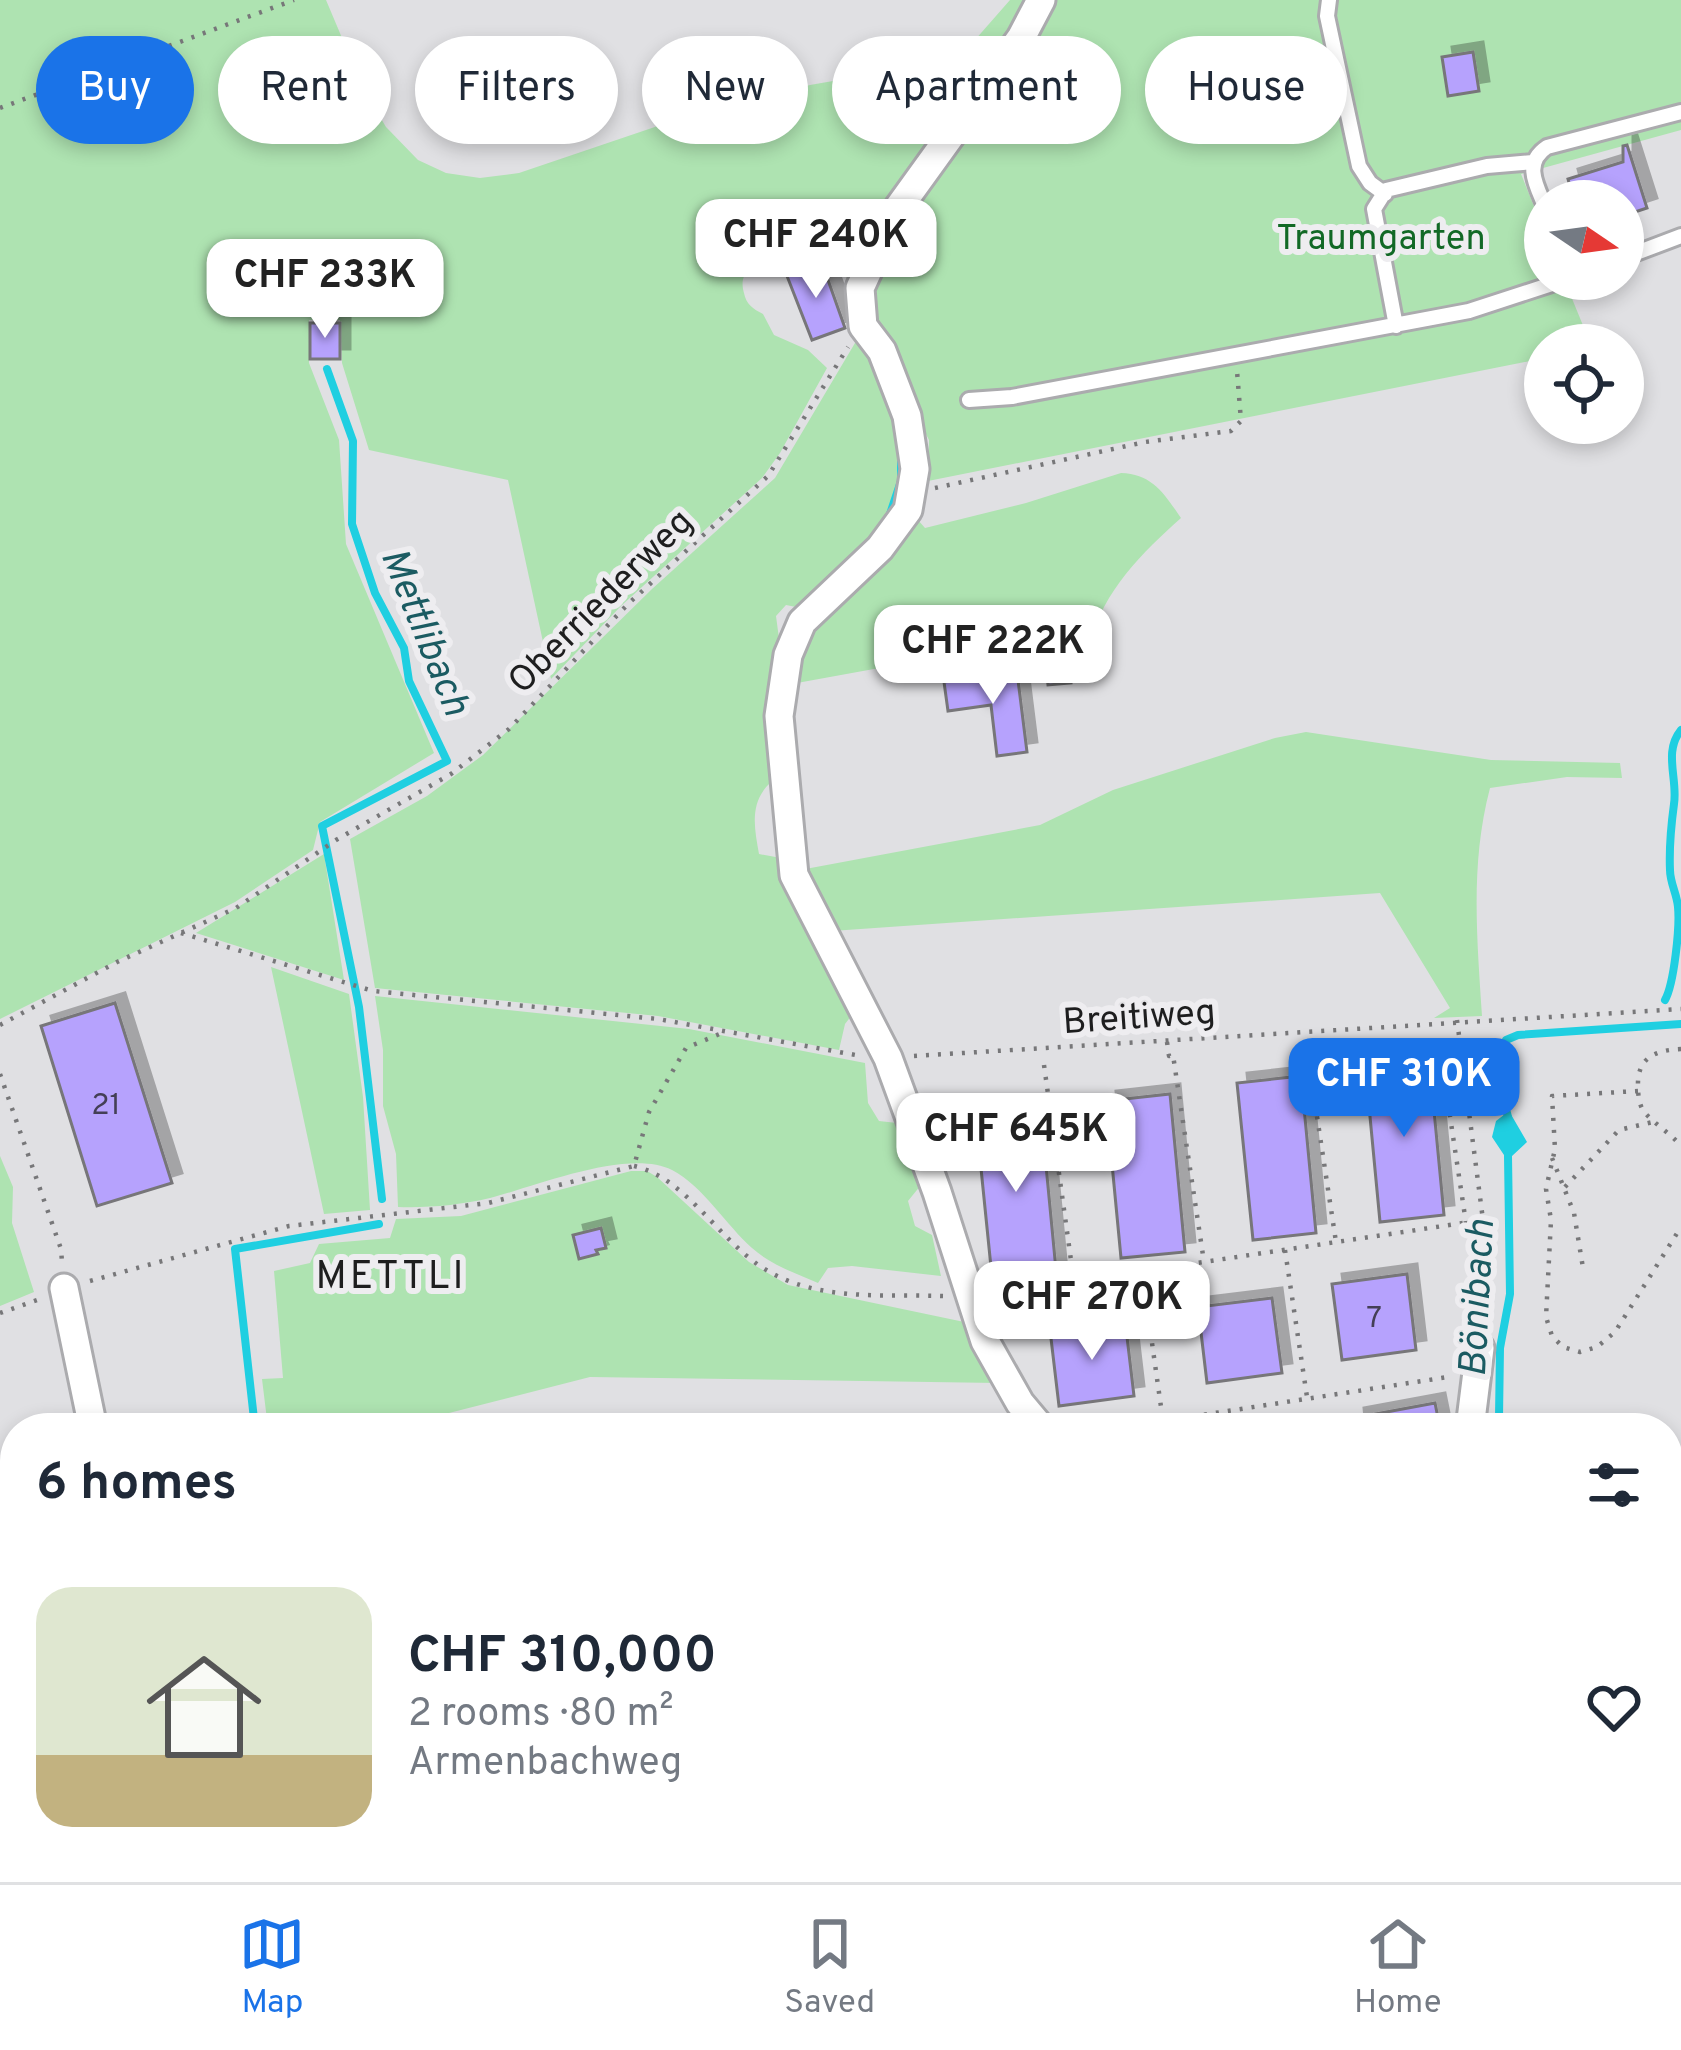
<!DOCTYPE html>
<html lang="en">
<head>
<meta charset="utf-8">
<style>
	body { margin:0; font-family:Overpass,sans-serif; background:#f6f6f7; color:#1f2937; height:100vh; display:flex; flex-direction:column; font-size:45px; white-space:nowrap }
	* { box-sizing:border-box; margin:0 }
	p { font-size:39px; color:#747a83 }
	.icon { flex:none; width:66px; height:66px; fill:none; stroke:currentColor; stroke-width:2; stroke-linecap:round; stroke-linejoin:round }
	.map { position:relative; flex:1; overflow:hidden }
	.details { position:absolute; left:0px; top:1413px; width:1683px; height:471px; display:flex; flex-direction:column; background:#fff; border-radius:48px 48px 0 0; box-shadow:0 6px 18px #0003 }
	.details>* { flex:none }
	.banner { position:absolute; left:36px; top:36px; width:1611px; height:108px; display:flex; gap:24px }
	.needle { width:78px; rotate:103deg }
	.buttons { position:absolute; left:1524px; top:180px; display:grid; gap:24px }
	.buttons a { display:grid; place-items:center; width:120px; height:120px; border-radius:50%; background:#fff; box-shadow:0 6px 18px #0003; font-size:60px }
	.price { position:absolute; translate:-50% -102px; padding:0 27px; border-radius:24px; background:#fff; color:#222; font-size:39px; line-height:78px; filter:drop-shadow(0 3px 6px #0008) }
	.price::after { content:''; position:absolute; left:50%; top:72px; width:36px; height:27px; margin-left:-18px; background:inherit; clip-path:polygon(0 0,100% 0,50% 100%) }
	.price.active { background:#1a73e8; color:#fff }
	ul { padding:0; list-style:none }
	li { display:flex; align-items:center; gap:36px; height:300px; padding:0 36px }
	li+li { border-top:3px solid #e0e1e3 }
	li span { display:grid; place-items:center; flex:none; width:336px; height:240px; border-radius:36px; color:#555 }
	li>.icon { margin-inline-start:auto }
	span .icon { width:144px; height:144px; fill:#fffc; stroke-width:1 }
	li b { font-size:51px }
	h2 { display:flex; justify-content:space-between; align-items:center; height:144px; padding:0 36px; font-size:51px }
	.tag { padding:0 42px; border-radius:54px; background:#fff; box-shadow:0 6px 18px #0003; font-size:42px; line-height:108px }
	.tag.active { background:#1a73e8; color:#fff }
	.dock { display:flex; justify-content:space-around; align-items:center; height:168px; border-top:3px solid #e0e1e3; background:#fff; font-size:33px; color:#747a83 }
	.dock a { display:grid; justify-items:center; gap:6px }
	.dock .active { color:#1a73e8 }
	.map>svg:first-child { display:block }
	.green { fill:#aee3b1 }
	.water { fill:#1fcfe1 }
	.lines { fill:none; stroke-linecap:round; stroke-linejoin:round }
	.stream { stroke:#1fcfe1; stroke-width:8 }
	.building { fill:#b6a2fd; stroke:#777679; stroke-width:3; filter:url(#shadow) }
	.service-casing { stroke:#ababae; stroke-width:20 }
	.minor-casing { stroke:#ababae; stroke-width:33 }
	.secondary-casing { stroke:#ababae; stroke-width:45 }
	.path { stroke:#777779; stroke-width:4.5; stroke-dasharray:3 9; stroke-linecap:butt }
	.service { stroke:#fff; stroke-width:14 }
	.minor { stroke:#fff; stroke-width:27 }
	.secondary { stroke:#fce3e2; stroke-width:39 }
	.labels { text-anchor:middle; stroke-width:12; stroke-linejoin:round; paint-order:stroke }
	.number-label { font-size:30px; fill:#443f56 }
	.park-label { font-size:36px; fill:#126926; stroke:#eeedf0 }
	.street-label { font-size:36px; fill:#1e1e1f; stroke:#eeedf0 }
	.water-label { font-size:39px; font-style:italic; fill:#1b5b62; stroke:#eeedf0 }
	.neighbourhood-label { font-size:39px; letter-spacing:3px; fill:#1e1e1f; stroke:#eeedf0 }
</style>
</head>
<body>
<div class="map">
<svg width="1681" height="1882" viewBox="0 0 1681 1882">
	<defs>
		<filter id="shadow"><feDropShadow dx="10" dy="-10" stdDeviation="0" flood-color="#0004"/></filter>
	</defs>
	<rect width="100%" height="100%" fill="#e0e0e3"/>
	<path class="green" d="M0,0H326L364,90L386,127L418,160L446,173L480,178L519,173L705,110L810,85L919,66L967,49L1010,0H1029L849,288L839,245L816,238C805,244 793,252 781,257C764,263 736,266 744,293C746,304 753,309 763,314L774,335L808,350L827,368L780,453L762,478L621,606L551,679L508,480L369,450L342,363L340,320H309V363L339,440L346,544L434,753L320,822L313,850L235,902L0,1019Z
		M1049,0H1681V130L1521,174L1545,233V279H1564L1591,345H1545V358L928,481L929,440L869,323L870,285L882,249Z
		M864,342L899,416L902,487L895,511L877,538L801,608L786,605L776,616L780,646L767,731L772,781C749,802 754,826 759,854L781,858L855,1011L845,1024L839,1050L658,1016L375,988L350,839L427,796L483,755L652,589L775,478L855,343Z
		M1121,473C1152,474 1164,493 1181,518C1142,553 1104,590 1090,643L1082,631L797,683L803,646L828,607L910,511L925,528L1026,503Z
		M1306,732L1491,760L1620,763L1622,778L1567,777L1490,788C1470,864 1477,938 1482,1016L1434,1018L1450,1008L1380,893L832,931L800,870L1040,825L1113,790L1275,738Z
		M324,854L344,980L196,933Z
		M271,967L349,994L363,1097L370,1210L324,1214Z
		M375,996L689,1029L865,1063L868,1103L879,1121L897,1123L921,1185L908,1201L915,1226L932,1235L941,1276L852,1266L828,1268L818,1283C795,1273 771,1265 752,1248C726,1225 703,1186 672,1170C628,1148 537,1186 490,1198C460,1205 429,1208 398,1207L396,1154L383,1106V1050Z
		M0,1156L13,1187L12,1223L34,1292L0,1306Z
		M631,1171H647L657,1177L749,1262L788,1285L969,1323L998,1383L590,1377L449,1413L450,1428H268L262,1379L283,1378L274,1271L310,1263L319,1244L390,1238L396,1219L461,1216Z"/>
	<path class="water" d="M1509,1111L1527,1142L1512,1156L1510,1164L1492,1137L1496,1121Z"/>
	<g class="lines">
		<path class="stream" d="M327,369L353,441L352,524L375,593L404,648L409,681L447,761L322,826L359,1007L382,1199
			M890,514L901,481V459
			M1665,1000C1674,984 1680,927 1678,907C1677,894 1670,883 1670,870C1669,847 1671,826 1674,804C1678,779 1663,752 1681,730
			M1508,1117C1506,1104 1499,1102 1494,1090C1487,1075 1499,1053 1506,1040L1518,1035L1681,1024
			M1499,1417L1500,1348L1510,1294L1508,1156
			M255,1428L235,1249L379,1224"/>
	</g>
	<path class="building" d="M1473,52L1479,91L1448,96L1442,57Z
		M1627,145L1647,208L1623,216V201H1574L1568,179L1623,162V146Z
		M822,263L845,328L812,340L787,276Z
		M310,323H340V359H310Z
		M1069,655L1071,683L1048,685L1045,657Z
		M1017,672L1027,752L997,756L991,705L948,711L944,682Z
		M115,1003L172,1183L97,1206L41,1026Z
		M1429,1058L1444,1215L1380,1222L1365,1064Z
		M1301,1076L1316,1233L1253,1240L1237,1083Z
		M1170,1094L1185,1252L1121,1258L1106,1101Z
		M1041,1113L1056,1270L992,1277L976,1119Z
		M601,1228L606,1248L596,1250L598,1254L579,1259L573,1235Z
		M1407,1274L1416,1350L1342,1360L1332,1284Z
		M1272,1298L1282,1373L1207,1383L1198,1307Z
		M1125,1320L1134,1396L1059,1406L1050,1330Z
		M1435,1403L1440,1428H1355L1354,1418Z"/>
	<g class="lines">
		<g class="service-casing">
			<path id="service" d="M1329,0L1327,16L1359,166L1370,183L1385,194
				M1545,206C1536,185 1523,163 1547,147L1681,112
				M1623,258L1681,236
				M1396,326L1374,209L1386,190L1487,166L1533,162
				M969,400L1012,397L1469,311L1567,279
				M818,1869L820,1882"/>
		</g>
		<g class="minor-casing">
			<path id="minor" d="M1041,0L1021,38L894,214L860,288L863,326L882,351L907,416L915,469L908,510L880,548L802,622L788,655L779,716L794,875L888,1058L937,1192L985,1341L1020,1403L1041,1428
				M64,1288L93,1428
				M1470,1428L1480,1348
				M1430,1869L1432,1882"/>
		</g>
		<g class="secondary-casing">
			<path id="secondary" d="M1668,1639L1681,1637
				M181,1882L212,1869"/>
		</g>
		<path class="path" d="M0,108L294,0
			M935,488L1145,442L1231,431L1241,421L1237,371
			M181,933L373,991L658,1019L861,1056
			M1457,1020L1483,1220L1480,1324
			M0,1025L117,962L236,908L336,840L451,774L509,729L628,604L768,476L848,347
			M1167,1042L1169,1056L1173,1055L1204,1262
			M1439,1043L1466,1223
			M1681,1049C1655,1050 1637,1058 1638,1086C1638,1095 1639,1106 1645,1113C1656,1125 1670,1133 1681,1146
			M914,1056L1681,1009
			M1308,1057L1336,1242
			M1044,1065L1074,1282
			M0,1074L61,1249L62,1262
			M1638,1091L1552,1096L1555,1149L1546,1189L1551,1220L1546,1317L1552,1336L1563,1347L1580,1352L1597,1347L1615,1332L1681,1227
			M1552,1158L1574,1213L1583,1268
			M634,1166C686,1178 718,1239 763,1268C816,1302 883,1294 943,1296
			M1565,1187L1619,1130L1653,1122
			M1285,1250L1307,1397
			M1142,1272L1163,1421L1448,1377
			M90,1281L289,1226L488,1203L634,1166L649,1112L686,1048L722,1033
			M997,1293L1483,1220
			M0,1313L40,1299
			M1668,1455L1670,1446
			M0,1737L15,1735
			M1668,1800L1677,1882
			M266,1869V1882"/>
		<use href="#service" class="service"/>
		<use href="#minor" class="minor"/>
		<use href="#secondary" class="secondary"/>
	</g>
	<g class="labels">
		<g class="number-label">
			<text x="106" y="1114">21</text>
			<text x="1374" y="1327">7</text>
		</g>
		<g class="park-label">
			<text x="1381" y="249">Traumgarten</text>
		</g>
		<g class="street-label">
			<text transform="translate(599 600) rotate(-45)" y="13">Oberriederweg</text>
			<text transform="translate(1139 1015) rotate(-4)" y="13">Breitiweg</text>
		</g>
		<g class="water-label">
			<text transform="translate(427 631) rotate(68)" y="14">Mettlibach</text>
			<text transform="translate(1475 1298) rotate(-87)" y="14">Bönibach</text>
		</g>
		<g class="neighbourhood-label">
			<text x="391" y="1288">METTLI</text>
		</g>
	</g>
</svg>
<div class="buttons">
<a><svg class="needle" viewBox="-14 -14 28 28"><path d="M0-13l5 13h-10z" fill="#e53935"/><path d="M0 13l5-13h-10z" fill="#747a83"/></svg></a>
<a><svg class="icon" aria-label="locate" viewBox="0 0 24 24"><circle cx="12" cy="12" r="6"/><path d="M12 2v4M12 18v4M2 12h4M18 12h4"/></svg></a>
</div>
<b class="price" style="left:816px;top:301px">CHF 240K</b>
<b class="price" style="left:325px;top:341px">CHF 233K</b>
<b class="price" style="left:993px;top:707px">CHF 222K</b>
<b class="price active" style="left:1404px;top:1140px">CHF 310K</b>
<b class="price" style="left:1016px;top:1195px">CHF 645K</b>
<b class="price" style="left:1092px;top:1363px">CHF 270K</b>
<div class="banner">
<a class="tag active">Buy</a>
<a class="tag">Rent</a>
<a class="tag">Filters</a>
<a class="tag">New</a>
<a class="tag">Apartment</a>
<a class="tag">House</a>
</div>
<section class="details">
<h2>6 homes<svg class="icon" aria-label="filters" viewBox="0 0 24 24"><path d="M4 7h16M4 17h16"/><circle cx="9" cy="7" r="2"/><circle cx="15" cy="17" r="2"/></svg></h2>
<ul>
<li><span style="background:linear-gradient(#dfe7d0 70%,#c2b280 0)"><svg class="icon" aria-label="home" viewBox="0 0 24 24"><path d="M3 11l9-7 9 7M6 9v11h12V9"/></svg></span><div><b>CHF 310,000</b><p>2 rooms · 80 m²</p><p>Armenbachweg</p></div><svg class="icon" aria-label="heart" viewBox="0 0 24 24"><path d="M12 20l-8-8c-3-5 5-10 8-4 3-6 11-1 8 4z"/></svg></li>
</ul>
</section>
</div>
<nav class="dock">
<a class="active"><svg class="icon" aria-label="map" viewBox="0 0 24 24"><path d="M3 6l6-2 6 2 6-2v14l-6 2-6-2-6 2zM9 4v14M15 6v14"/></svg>Map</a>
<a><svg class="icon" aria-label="saved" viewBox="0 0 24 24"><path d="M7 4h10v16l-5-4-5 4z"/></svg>Saved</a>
<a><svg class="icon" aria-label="home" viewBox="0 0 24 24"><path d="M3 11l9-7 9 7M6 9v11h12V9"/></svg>Home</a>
</nav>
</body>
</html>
